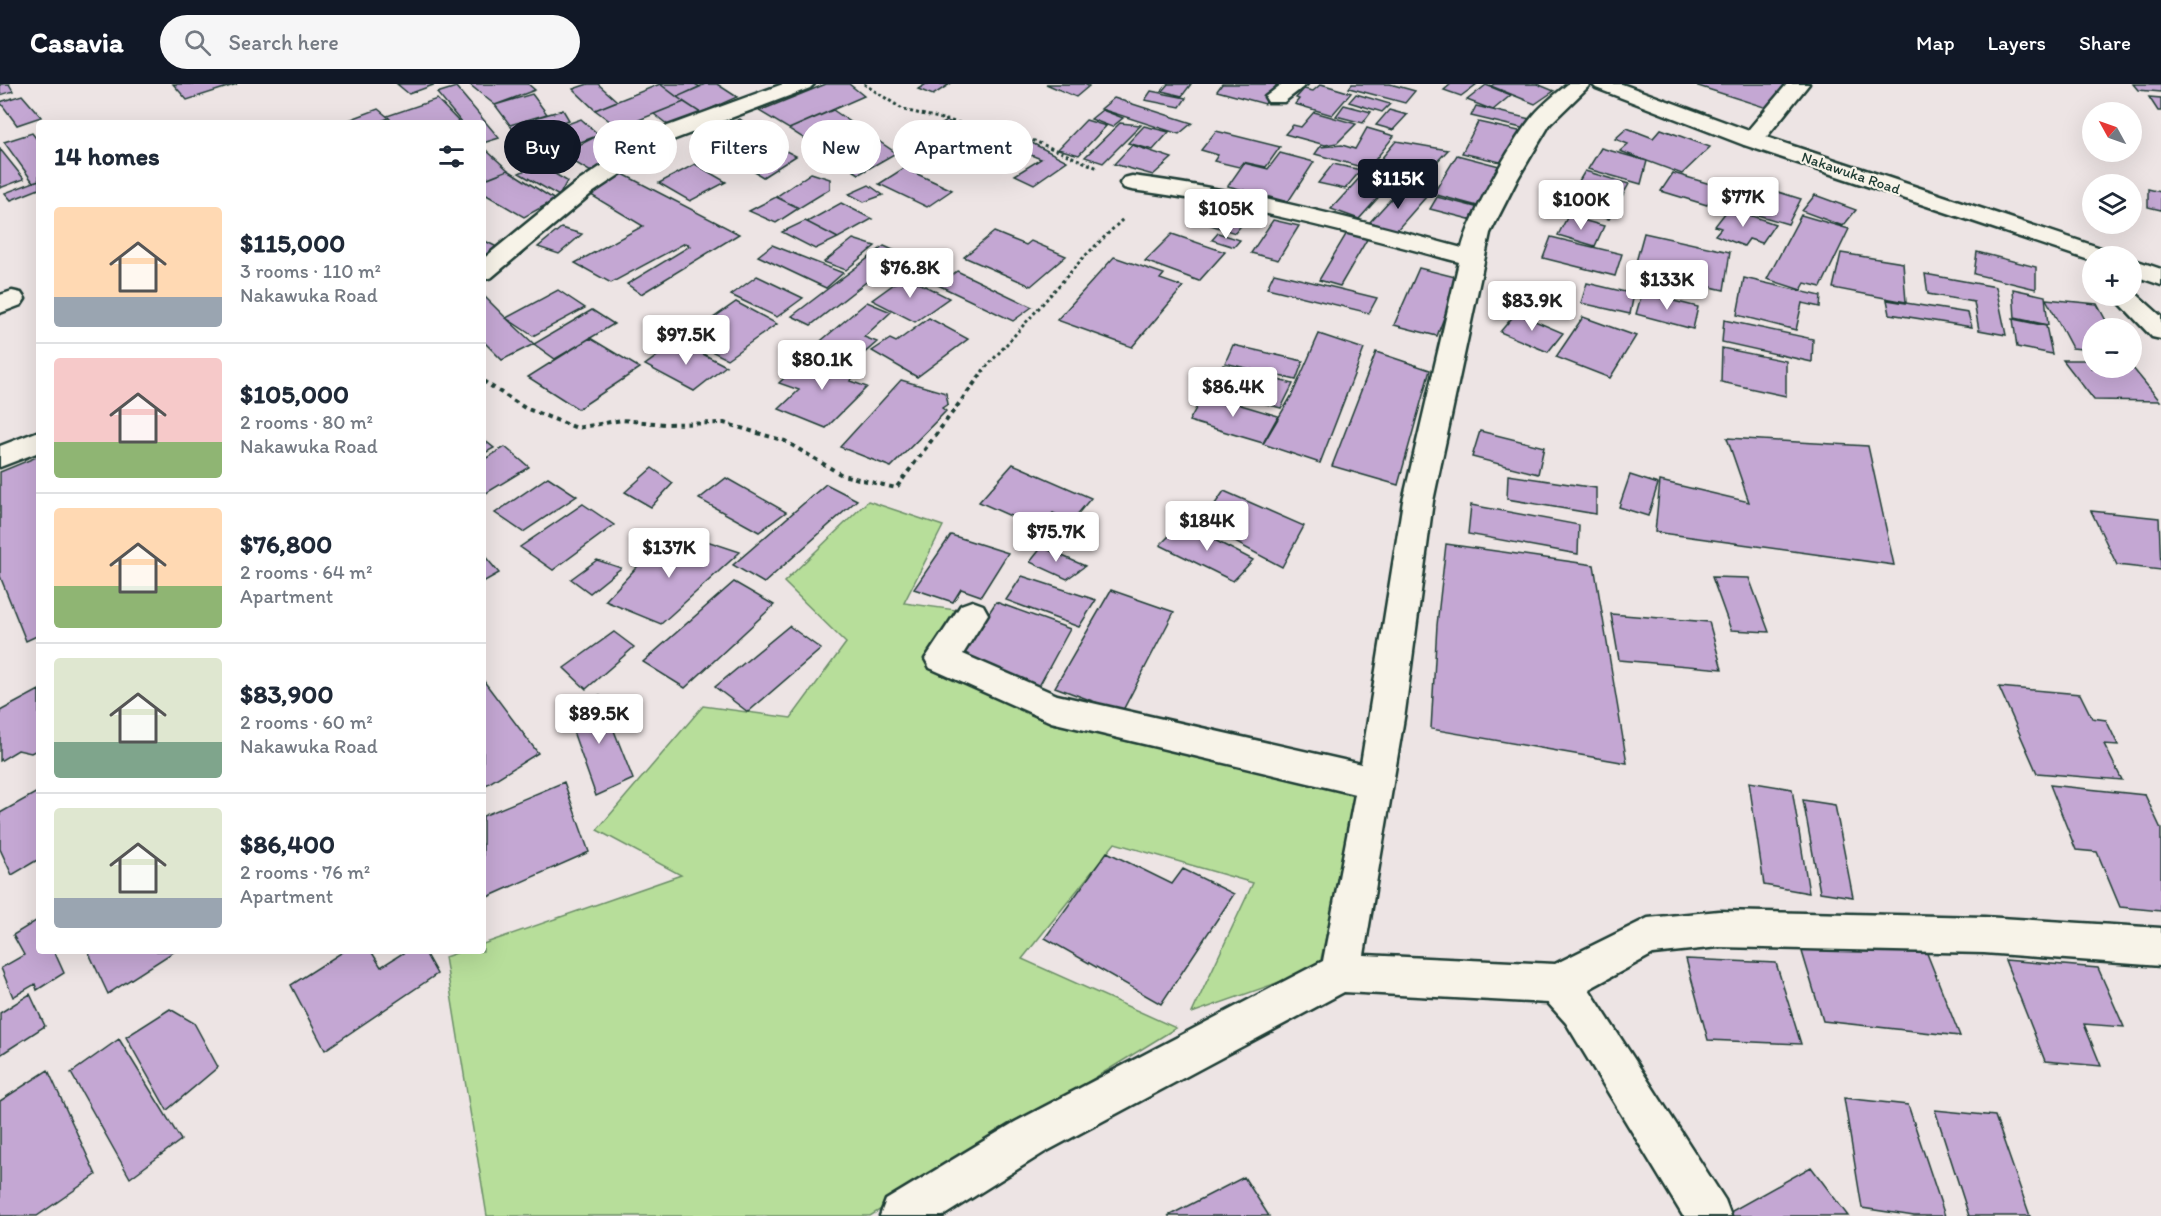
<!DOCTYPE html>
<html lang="en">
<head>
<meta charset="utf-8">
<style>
	body { margin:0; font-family:Itim,sans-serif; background:#f6f6f7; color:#1f2937; height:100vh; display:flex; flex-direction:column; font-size:22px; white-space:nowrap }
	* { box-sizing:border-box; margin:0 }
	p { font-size:20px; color:#747a83 }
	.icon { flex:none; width:33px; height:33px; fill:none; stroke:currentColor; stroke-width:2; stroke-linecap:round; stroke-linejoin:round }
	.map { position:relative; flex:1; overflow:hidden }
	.drawer { position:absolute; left:36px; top:36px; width:450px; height:834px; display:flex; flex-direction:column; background:#fff; border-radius:6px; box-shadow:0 6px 24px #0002 }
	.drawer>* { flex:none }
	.top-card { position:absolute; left:504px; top:36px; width:570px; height:54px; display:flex; gap:12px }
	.needle { width:39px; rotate:310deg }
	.fabs { position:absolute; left:2082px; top:18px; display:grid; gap:12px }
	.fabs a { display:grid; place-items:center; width:60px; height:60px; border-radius:50%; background:#fff; box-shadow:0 6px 24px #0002; font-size:30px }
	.price { position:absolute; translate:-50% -51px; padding:0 14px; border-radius:6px; background:#fff; color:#222; font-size:20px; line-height:39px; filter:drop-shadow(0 2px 3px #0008) }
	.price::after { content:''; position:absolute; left:50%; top:36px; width:18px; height:14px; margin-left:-9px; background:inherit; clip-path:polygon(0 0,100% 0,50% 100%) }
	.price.active { background:#111827; color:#fff }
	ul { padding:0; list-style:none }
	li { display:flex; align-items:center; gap:18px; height:150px; padding:0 18px }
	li+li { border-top:2px solid #e0e1e3 }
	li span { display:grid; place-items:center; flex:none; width:168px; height:120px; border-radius:6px; color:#555 }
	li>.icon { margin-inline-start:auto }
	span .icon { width:72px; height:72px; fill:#fffc; stroke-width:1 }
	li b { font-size:26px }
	h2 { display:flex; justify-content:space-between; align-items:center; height:72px; padding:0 18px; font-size:26px }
	.chip { padding:0 21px; border-radius:27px; background:#fff; box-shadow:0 6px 24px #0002; font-size:21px; line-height:54px }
	.chip.active { background:#111827; color:#fff }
	header { display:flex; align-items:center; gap:36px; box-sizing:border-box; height:84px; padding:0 30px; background:#111827; color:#fff }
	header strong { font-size:28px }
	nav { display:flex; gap:33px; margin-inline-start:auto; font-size:21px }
	.search { width:420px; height:54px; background:#f6f6f7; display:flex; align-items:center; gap:15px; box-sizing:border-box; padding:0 21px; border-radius:33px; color:#747a83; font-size:22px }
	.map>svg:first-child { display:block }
	.green { fill:#b7de9a; stroke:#6b8e67; stroke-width:1.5 }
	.building { fill:#c4a7d3; stroke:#1f3d34; stroke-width:1.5 }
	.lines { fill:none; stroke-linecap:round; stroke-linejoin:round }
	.street-casing { stroke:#1f3d34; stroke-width:5 }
	.secondary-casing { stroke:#1f3d34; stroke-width:5 }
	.path-far1 { stroke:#1f3d34; stroke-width:3; stroke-dasharray:3 3; stroke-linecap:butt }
	.path { stroke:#1f3d34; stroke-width:4; stroke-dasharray:4.5 4.5; stroke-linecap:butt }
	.street { fill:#f7f3e8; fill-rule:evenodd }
	.secondary { fill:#f7f3e8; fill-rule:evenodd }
	.labels { text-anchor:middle; stroke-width:4.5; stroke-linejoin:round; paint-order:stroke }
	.far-street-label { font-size:15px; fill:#1f3d34; stroke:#f7f3e8 }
</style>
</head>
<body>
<header>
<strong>Casavia</strong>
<div class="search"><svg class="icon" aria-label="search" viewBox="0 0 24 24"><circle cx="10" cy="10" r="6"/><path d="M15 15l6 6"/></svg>Search here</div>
<nav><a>Map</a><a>Layers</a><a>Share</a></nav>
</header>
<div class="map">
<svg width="2161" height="1132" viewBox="0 0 2161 1132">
	<rect width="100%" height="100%" fill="#ede4e4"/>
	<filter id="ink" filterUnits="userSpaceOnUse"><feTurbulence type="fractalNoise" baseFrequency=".0167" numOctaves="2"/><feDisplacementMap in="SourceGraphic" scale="12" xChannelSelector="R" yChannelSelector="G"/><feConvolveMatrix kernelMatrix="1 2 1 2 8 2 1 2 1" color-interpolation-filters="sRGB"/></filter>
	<g filter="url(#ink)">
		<path class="green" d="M868,417L943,442L904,519L956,526L930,585L1357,713L1319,884L1192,929L1253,799L1115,759L1022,875L1176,944L870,1132H487L445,873L462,867H483V860L681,791L597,746L703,622L791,634L846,559L784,498Z"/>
		<path class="building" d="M0,0H9L13,7L0,11Z
			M173,0H237L187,16Z
			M397,0H436L409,10Z
			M469,0H528L535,6L495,21Z
			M588,0H598L617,17L595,26L573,5Z
			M660,0L684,18L619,44L595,26Z
			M660,0H695L700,3L677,13Z
			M705,0H717L737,13L701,29L677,13Z
			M826,0H849L864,12L789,45L759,27Z
			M926,0H950L933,11L918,5Z
			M1046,0H1084L1089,2L1076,13Z
			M1168,0H1191L1182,12L1162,7Z
			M1222,0H1277L1265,20L1217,7Z
			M1321,0L1351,9L1332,31L1295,20L1299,15L1296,14L1304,5L1313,7Z
			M1352,0H1390L1415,7L1405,19L1349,4Z
			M1451,0H1477L1461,12L1444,6Z
			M1494,0H1537L1554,7L1535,20L1491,2Z
			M1692,0H1785L1789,1L1770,25Z
			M2133,0H2161V8L2138,6Z
			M1486,1L1511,11L1493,26L1467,16Z
			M456,3L499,54L483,59V39H462L437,9Z
			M1151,7L1186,14L1180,23L1145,16Z
			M532,10L547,30L510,41L495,21Z
			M1356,10L1390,20L1382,28L1349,18Z
			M22,11L41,33L17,41L0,18Z
			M2149,13L2161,14V27H2158Z
			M1114,14L1192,39L1179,50L1101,25Z
			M437,15L460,39H394L387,32Z
			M684,18L701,29L668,41L654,30Z
			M1344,21L1371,28L1363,39L1336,32Z
			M1476,22L1530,35L1526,45L1471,32Z
			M378,25L389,34L376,39H341Z
			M563,26L569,36L516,51L510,41Z
			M833,26L896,69L859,90L789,45Z
			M1102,26L1123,34L1112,43L1091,35Z
			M1389,26L1407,31L1393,46L1376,41Z
			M1314,28L1356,40L1337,59L1325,61L1285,50L1293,41L1301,43Z
			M581,35L599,51L547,71L529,54Z
			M740,35L773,60L730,78L697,53Z
			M1086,36L1106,42L1079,71L1058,65Z
			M947,37L986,52L945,80L902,65Z
			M1478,38L1528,49L1513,81L1462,69Z
			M1120,39L1141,41L1103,79L1085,73Z
			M633,42L643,48L633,53L623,47Z
			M1144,42L1169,48L1153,66L1128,59Z
			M1367,44L1394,52L1368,85L1315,70L1320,63L1342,61L1355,65Z
			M1627,44L1653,54L1661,45L1710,63L1682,90L1620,67L1628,60L1615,55Z
			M1216,47L1280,63L1266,83L1243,78L1239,83L1214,77L1218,71L1201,66Z
			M32,49L39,58V96L33,98L4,58Z
			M599,51L628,68L591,88L561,70Z
			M1396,57L1448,66L1413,103L1370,88Z
			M1030,58L1067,77L1034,100L1015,91L1041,75L1031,71L1018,79L1005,73Z
			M1132,61L1172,74L1153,91L1114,80Z
			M1601,64L1647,77L1641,100L1588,85Z
			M0,65L24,95L0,104Z
			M782,65L796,72L763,93L748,84Z
			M486,66L508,86L485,95L483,67Z
			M1280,69L1314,78L1288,118L1228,102L1244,79L1268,85Z
			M1457,71L1507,84L1485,124L1433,110Z
			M538,80L567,97L559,112L519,89Z
			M695,80L726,98L690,117L659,99Z
			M1333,80L1361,86L1345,105L1318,99Z
			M904,84L952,106L927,123L879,100Z
			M508,86L555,116L524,133L483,109V96Z
			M1585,87L1629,100L1609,135L1564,122Z
			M619,88L739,150L641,210L627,200L690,162L685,159L611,199L575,179L643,142L591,111Z
			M811,89L830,95V105L799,124L776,113Z
			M1364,89L1392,98L1359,135L1331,125Z
			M1673,89L1717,102L1707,121L1661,107Z
			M39,96V105L11,116L5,109Z
			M869,101L883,111L864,118L849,110Z
			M1756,101L1801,115L1788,140L1741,126Z
			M1401,104L1426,113L1396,147L1370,138Z
			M2148,105L2161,108V126L2148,123Z
			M1815,111L1856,126L1843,142L1802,127Z
			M776,113L799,124L776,139L749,127Z
			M1437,113L1483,125L1477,137L1430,125Z
			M1215,114L1254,126L1235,149L1195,136Z
			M841,119L872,135L838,154L807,138Z
			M1729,124L1775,140L1762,159L1749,155L1744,162L1715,151L1721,144L1715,142Z
			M1801,131L1849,145L1821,203L1805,199L1801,206L1767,195Z
			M1568,132L1604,142L1595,162L1558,151Z
			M1273,136L1299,142L1278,176L1251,169Z
			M805,137L807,138L838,154L815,165L782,148Z
			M561,144L582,150L559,170L538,163Z
			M1348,147L1369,152L1340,202L1319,196Z
			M994,148L1026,161L1031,157L1066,172L1031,202L964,173Z
			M1218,149L1240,156L1234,163L1212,156Z
			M1644,149L1730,168L1724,206L1689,198L1695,192L1636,178Z
			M1172,150L1225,168L1199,197L1145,177Z
			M1551,153L1622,170L1615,192L1543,174Z
			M853,155L875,162L846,186L824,178Z
			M483,156L503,166L483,178Z
			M772,161L843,189L826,204L758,172Z
			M884,162L902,170L811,241L792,232Z
			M1977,168L2036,183V205L1974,190Z
			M1841,169L1903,179L1906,218L1833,204Z
			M1114,173L1164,190L1160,195L1183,203L1132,263L1057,236Z
			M1419,184L1459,194L1437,252L1394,241Z
			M957,187L1032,223L1013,237L938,201Z
			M1274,189L1287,192L1377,214L1369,229L1267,204Z
			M1925,190L1996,203L2006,251L1979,246L1974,218L1928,210Z
			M757,192L803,214L777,233L731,211Z
			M905,192L949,214L915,238L872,216Z
			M1744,194L1821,212L1820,223L1802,219L1796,246L1737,231Z
			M1587,199L1634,210L1630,230L1581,219Z
			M2013,205L2045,212L2048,241L2015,234Z
			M558,206L585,224L533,252L506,234Z
			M1642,209L1698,223L1693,245L1636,230Z
			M483,211L506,234L534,260L502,276L483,257Z
			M2046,215L2097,220L2110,244H2092V266L2072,264Z
			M1887,216L1968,229L1972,243L1890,230Z
			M736,218L777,240L727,275L685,254Z
			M867,218L891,228L864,253L877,258L854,278L816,261Z
			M592,226L614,240L555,275L534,260Z
			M1516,229L1563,249L1548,268L1500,248Z
			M1583,233L1636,252L1610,294L1556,273Z
			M929,234L968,255L917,293L872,267L890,255L896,258Z
			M2013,235L2046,242L2052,270L2017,263Z
			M1724,236L1813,255L1812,278L1722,258Z
			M1319,250L1364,265L1320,379L1263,360L1292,311Z
			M590,254L640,284L578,325L528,293Z
			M678,257L726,282L694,307L645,281Z
			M1233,261L1303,277L1296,296L1225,279Z
			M1722,264L1786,277V312L1721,298Z
			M1376,268L1430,286L1398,401L1332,382Z
			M829,274L860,286L850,297L867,303L826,344L779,325L799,306L779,299L801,278L818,285Z
			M2063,276H2092V284L2132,283L2160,317L2094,316Z
			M1223,281L1293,300L1281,324L1210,304Z
			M901,296L946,309L948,320L942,324L946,327L891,383L840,363Z
			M1204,310L1278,332L1263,359L1189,337Z
			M1480,347L1544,363L1538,390L1472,373Z
			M1727,354L1868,362L1894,481L1655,448L1660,397L1749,418Z
			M483,355L494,364L483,370Z
			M505,363L529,383L483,411V376Z
			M39,372V551L26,557L0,492V388Z
			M1013,380L1091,414L1071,438L1053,429L1040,445L979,418Z
			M652,384L673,399L651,423L625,408Z
			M1508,391L1596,404V430L1507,415Z
			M1630,391L1658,400L1648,432L1619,423Z
			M548,393L577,412L523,448L495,429Z
			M726,394L786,428L759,448L699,415Z
			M826,400L857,416L764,499L733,481Z
			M1224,407L1304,442L1282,483L1201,440Z
			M583,420L614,441L553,486L520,463Z
			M1471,421L1579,441L1578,470L1468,450Z
			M2091,427L2159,434L2161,486L2117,481Z
			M1182,439L1253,476L1233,497L1160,461Z
			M951,451L1008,469L981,512L961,505L953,518L914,505Z
			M665,453L689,470L707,457L740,468L661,540L605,517Z
			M1446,460L1594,481L1627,679L1431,645L1437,541Z
			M1042,463L1085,482L1067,495L1030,478Z
			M483,470L499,489L483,498Z
			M597,476L621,484L590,509L571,495Z
			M1022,492L1096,516L1079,543L1006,516Z
			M1712,493L1749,494L1769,548L1731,546Z
			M734,498L774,521L685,604L643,578Z
			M1111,506L1174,528L1122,628L1055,603Z
			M996,518L1070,545L1038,604L962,571Z
			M1611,530L1709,538L1722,585L1619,576Z
			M789,542L821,565L748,628L715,603Z
			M614,548L634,563L586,605L564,584Z
			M483,596L538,669L483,703Z
			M1999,603L2080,610L2092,634L2106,636L2118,661L2104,660L2122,696L2037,689Z
			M39,606V665L31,669L18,666L0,677V627Z
			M600,611L633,695L596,712L565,625Z
			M564,698L589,768L483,815V732Z
			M1749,698L1792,705L1809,809L1764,801Z
			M2050,701L2145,711L2161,745V827L2120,823L2097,768L2076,766Z
			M39,707V775L12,791L0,765V729Z
			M1803,716L1835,721L1853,813L1820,808Z
			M1107,768L1172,800L1183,785L1234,810L1161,920L1045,854Z
			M39,835V867H54L64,889L37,906L35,900L13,913L1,884L24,871L13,851Z
			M1800,861L1926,867L1960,952L1823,937Z
			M88,867H175L108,910Z
			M344,867H371L381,883L406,867H424L437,890L325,966L291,901Z
			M1686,875L1776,879L1801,960L1708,956Z
			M2005,876L2098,884L2124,943L2084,940L2101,982L2045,977Z
			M30,910L45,942L0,971V929Z
			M170,925L194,939L218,983L167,1026L126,953Z
			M119,955L181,1056L130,1094L71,989Z
			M48,986L96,1091L37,1132H0V1017Z
			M1844,1014L1908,1021L1945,1132H1914L1862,1124Z
			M1935,1026L1995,1032L2030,1132H1969Z
			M1811,1083L1848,1132H1723Z
			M1244,1093L1269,1132H1168Z"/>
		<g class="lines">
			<g class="street-casing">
				<path id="street" d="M783,0H814L810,4L670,57L592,109L492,193L483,196V175L576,99L654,47Z
					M1282,0H1307L1284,18H1268L1265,13Z
					M1568,0H1591L1550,40L1518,94L1490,149L1433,417L1405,628L1364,871L1555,880L1648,834L1719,827L1984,833L2161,844V882L1984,869L1719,863L1653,870L1589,905L1725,1116L1731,1132H1683L1566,939L1548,919L1344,908L1045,1068L943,1132H880L886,1116L1015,1038L1323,877L1355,710L1051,638L930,584L925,575L961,521L972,517L983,521L988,530L963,570L1057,611L1361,680L1403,417L1459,178C1350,149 1243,120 1132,106L1124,104L1120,99L1124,94L1132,92C1244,106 1353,135 1462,164C1470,132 1512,57 1533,32C1543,20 1556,10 1568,0Z
					M1787,0H1809L1760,61H1744L1741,56L1744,51Z
					M2132,206L2161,232V255L2152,253L2113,212H2132Z
					M12,207L21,209L25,215L21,221L0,229V211Z
					M39,347V368L0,383V362Z"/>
			</g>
			<g class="secondary-casing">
				<path id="secondary" d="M1592,0H1622L1760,51L2110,167L2113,172H2092V177L1744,61L1596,4Z
					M2132,175L2161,185V201L2132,191Z"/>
			</g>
			<path class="path-far1" d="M864,0L904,26L1032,56L1098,84
				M982,288L1084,173L1124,134"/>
			<path class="path" d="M483,297L525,324L577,344L622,336L665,340L724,339L785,357L842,391L896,404L984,286"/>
			<use href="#street" class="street"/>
			<use href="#secondary" class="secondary"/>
		</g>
	</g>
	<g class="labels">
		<g class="far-street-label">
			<text transform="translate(1851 89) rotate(19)" y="5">Nakawuka Road</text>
		</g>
	</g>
</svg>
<div class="fabs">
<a><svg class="needle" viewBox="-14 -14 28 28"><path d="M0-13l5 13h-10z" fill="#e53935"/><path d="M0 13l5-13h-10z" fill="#747a83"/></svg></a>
<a><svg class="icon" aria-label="layers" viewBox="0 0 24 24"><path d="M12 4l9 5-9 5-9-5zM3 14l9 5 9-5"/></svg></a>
<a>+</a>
<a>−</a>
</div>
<b class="price active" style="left:1398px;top:126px">$115K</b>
<b class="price" style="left:1743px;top:144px">$77K</b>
<b class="price" style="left:1581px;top:147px">$100K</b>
<b class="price" style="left:1226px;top:156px">$105K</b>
<b class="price" style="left:910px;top:215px">$76.8K</b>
<b class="price" style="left:1667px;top:227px">$133K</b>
<b class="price" style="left:1532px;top:248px">$83.9K</b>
<b class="price" style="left:686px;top:282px">$97.5K</b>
<b class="price" style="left:822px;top:307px">$80.1K</b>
<b class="price" style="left:1233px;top:334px">$86.4K</b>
<b class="price" style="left:1207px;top:468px">$184K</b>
<b class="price" style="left:1056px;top:479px">$75.7K</b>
<b class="price" style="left:669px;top:495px">$137K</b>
<b class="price" style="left:599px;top:661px">$89.5K</b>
<div class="top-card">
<a class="chip active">Buy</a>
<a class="chip">Rent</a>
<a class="chip">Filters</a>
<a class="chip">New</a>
<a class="chip">Apartment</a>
</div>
<section class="drawer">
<h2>14 homes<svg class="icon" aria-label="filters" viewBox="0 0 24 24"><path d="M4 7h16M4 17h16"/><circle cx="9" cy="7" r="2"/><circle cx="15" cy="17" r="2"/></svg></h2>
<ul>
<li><span style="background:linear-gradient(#ffd9b3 75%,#9aa5b1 0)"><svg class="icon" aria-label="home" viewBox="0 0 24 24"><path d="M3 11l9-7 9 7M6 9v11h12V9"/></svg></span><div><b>$115,000</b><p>3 rooms · 110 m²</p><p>Nakawuka Road</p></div></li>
<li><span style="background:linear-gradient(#f6c9c9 70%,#8fb573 0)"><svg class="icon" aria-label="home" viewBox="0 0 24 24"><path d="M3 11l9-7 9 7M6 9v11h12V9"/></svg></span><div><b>$105,000</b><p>2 rooms · 80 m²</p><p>Nakawuka Road</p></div></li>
<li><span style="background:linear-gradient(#ffd9b3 65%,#8fb573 0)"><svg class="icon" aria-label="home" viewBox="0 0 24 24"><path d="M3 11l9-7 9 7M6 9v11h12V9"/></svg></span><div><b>$76,800</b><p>2 rooms · 64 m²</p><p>Apartment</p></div></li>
<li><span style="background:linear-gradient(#dfe7d0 70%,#7fa58c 0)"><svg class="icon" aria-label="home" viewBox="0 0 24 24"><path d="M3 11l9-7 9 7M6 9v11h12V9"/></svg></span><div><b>$83,900</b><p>2 rooms · 60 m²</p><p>Nakawuka Road</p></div></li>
<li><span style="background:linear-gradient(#dfe7d0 75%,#9aa5b1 0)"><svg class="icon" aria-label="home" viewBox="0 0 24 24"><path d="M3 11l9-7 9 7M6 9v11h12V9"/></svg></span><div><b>$86,400</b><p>2 rooms · 76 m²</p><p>Apartment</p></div></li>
</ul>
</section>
</div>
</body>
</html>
